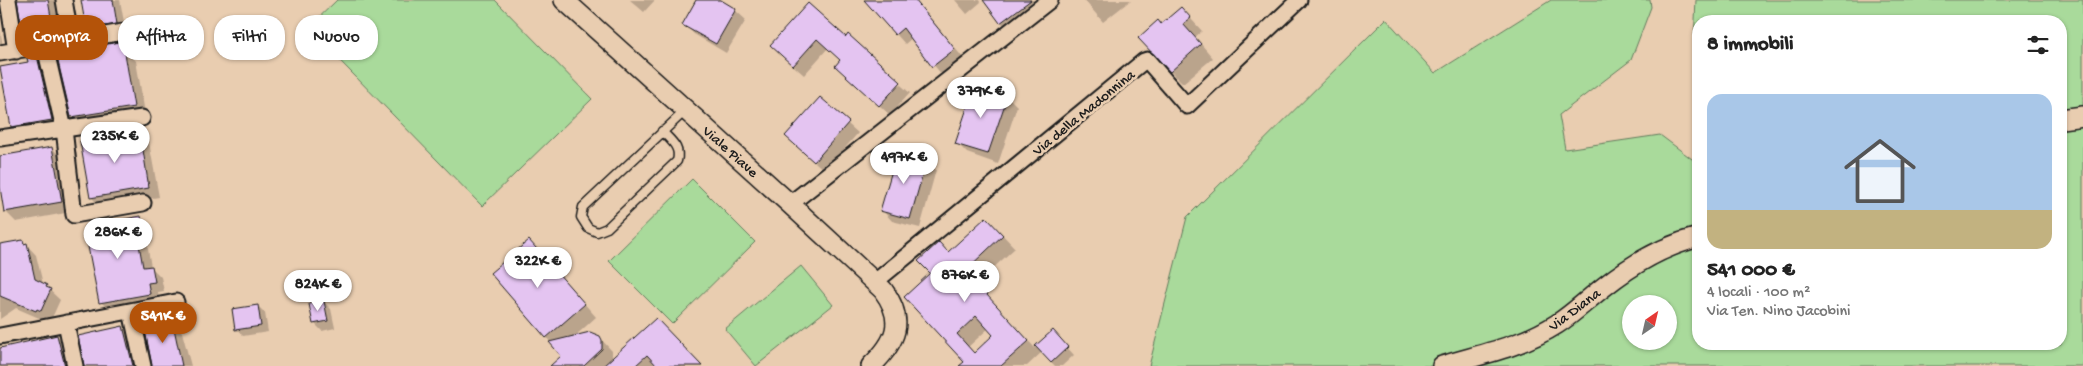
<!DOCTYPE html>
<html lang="it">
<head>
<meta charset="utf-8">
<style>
	body { margin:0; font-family:"Gochi Hand",sans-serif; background:#f6f6f6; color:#222; height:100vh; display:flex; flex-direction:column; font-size:19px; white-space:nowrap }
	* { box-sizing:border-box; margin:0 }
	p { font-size:16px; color:#767676 }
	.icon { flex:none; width:28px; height:28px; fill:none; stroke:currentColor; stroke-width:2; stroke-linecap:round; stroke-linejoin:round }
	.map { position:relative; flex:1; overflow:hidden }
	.sheet { position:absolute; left:1692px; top:15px; width:375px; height:335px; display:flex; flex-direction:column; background:#fff; border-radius:20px; box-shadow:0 1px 4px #0004 }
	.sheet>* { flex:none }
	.top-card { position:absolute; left:15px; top:15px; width:475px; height:45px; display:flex; gap:10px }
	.needle { width:32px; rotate:34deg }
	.controls { position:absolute; left:1622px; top:295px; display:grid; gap:10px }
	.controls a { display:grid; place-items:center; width:55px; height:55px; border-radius:50%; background:#fff; box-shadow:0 1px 4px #0004; font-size:25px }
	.price { position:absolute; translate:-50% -42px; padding:0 11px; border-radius:18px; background:#fff; color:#222; font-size:16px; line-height:32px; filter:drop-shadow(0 1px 2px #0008) }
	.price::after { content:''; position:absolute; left:50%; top:30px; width:15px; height:11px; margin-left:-8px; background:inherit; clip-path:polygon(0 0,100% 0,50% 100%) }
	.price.selected { background:#b45309; color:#fff }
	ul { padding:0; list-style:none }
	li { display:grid; align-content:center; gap:10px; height:265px; padding:0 15px }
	li span { display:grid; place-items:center; height:155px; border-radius:15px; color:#555 }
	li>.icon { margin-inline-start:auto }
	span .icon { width:90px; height:90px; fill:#fffc; stroke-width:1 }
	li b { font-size:21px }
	h2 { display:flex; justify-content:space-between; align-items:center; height:60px; padding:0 15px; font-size:21px }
	.chip { padding:0 18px; border-radius:20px; background:#fff; box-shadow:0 1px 4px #0004; font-size:18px; line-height:45px }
	.chip.selected { background:#b45309; color:#fff }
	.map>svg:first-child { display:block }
	.green { fill:#a9da9b; stroke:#627b5c; fill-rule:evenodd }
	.shadow { fill:#0003; fill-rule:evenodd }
	.building { fill:#e4c4f1; stroke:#1c1c1c; fill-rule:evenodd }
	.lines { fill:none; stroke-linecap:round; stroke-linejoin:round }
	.service-casing { stroke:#1c1c1c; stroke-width:11 }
	.minor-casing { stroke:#1c1c1c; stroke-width:19 }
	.tertiary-casing { stroke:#1c1c1c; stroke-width:22 }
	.service { stroke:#e9cdb0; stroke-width:8 }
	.minor { stroke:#e9cdb0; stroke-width:15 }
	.tertiary { stroke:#e9cdb0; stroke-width:19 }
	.labels { text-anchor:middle; stroke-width:5; stroke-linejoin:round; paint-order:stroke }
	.street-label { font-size:15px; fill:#1c1c1c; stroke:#e9cdb0 }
</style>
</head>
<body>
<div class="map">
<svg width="2083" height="366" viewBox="0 0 2083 366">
	<rect width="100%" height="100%" fill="#e9cdb0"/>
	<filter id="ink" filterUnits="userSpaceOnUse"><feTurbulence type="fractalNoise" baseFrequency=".02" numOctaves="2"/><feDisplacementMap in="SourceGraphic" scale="10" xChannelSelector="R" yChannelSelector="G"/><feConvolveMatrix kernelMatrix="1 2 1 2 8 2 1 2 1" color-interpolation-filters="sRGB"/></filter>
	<g filter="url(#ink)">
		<path class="green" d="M337,0H495L592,99L482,206L308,28Z
			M1551,0H1650L1651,7L1631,60L1559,115L1565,149L1660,135L1696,162H1699V344H2061V21H1699V86L1692,80L1696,0H2083V366H1149L1187,217L1386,19L1435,73ZM1631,304H1669V341H1631Z
			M692,179L755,242L672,324L609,261Z
			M801,266L833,305L756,366L725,329Z"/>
		<path class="shadow" d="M18,0H56L64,44L35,49L25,39Z
			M82,0H120L126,33L97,38L87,28Z
			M630,0H655L644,12Z
			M698,0H719L735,10L746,20L726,53L694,34L684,24Z
			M866,0H915L964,59L942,75L912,38L905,44Z
			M955,0H980L981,2L967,14Z
			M987,0H1034L1025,8L1029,13L1008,29L1001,22Z
			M1084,0H1131L1103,22Z
			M808,5L910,93L890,115L836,66L842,60L828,48L804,75L781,55Z
			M1181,8L1202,31L1195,37L1213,58L1183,83L1170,71L1161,25Z
			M0,29L4,53L0,54Z
			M120,43L136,61L146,119L85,129L72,117L58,55L62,59L92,54Z
			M37,57L47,68L62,130L22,136L12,126Z
			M1007,96L1017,106L998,164L967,153L957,143Z
			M820,99L858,133L825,171L797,146Z
			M139,132L149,142L159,197L101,207L91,197Z
			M52,148L62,158L71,212L16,222L6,212L0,180V157Z
			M926,160L936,170L920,228L892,221L882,210Z
			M141,218L151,228L153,242L147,243L151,267L161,277L164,291L158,292L160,304L111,312L101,302Z
			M999,231L1015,248L976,284L1035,348L1053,332L1074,355L1062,366H1055L1042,352L1027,366H970L932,274L948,253ZM989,328L995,335L975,354L968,347Z
			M23,241L36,255L43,284L60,300L51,320L47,318L46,321L16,308L0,319V250Z
			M541,254L596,317L573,338L599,337L612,351V359L656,319L701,366H552L563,356L546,337Z
			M324,302L331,309L335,328L322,331L315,324L311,305Z
			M258,306L265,313L268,332L243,336L236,329Z
			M171,320L182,332L191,366H153Z
			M123,327L134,338L141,366H85Z
			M57,336L68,347L73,366H0V349Z"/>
		<path class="building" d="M17,0H48L54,34L24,39Z
			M81,0H113L117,24L86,29Z
			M696,0H721L736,9L716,44L682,25Z
			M864,0H915L955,49L932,67L903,28L895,35Z
			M983,0H1031L1000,23Z
			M808,3L846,37L848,34L901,82L879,106L835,66L840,60L817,39L793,66L770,45Z
			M1181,7L1191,18L1183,24L1201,44L1170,72L1138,38L1158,20L1161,24Z
			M120,42L121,47H124L134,107L71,117L56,53H58V58L90,53L89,47Z
			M37,56L52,120L11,127L0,67L28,62L27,58Z
			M975,84L1008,95L988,154L955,144Z
			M820,97L849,122L814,162L785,136Z
			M140,131L149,188L90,198L80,141Z
			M52,147L62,202L4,212L0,187V156Z
			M898,150L927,159L910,219L880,211Z
			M141,216L144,232L137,233L143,267L152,266L155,282L148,283L150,294L99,303L84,226Z
			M986,217L1003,235L965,271L1029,341L1001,366H959L964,362L904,297L930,273L918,261L939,242L948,252ZM976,316L993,335L974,353L957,334Z
			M23,240L24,244L27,243L35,279L47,285L46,287L51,289L41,311L37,309L36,311L0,296V244Z
			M529,240L585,304L546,338L490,273Z
			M324,301L328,321L313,324L309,304Z
			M258,305L261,326L235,330L232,309Z
			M656,318L702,366H657L647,355L635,366H603Z
			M172,319L182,366H152L144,325Z
			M123,326L133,366H84L78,336Z
			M1053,330L1068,347L1051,363L1035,346Z
			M590,332L600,336L602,340V349L584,366H550L561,356L549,342Z
			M57,335L65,366H0V348Z"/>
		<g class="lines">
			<g class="service-casing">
				<path id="service" d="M662,131C671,141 681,147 677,161L607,228L597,232L588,228L581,217L583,207L686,110"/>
			</g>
			<g class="minor-casing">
				<path id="minor" d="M8,0L16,51
					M64,0L71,41
					M45,47L64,129L74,215L143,203
					M0,53L123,32
					M0,138L142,118
					M790,204L1050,0
					M875,282L1144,61L1147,60L1187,106L1299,0
					M131,311L143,366
					M66,323L75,366
					M0,336L176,302"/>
			</g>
			<g class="tertiary-casing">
				<path id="tertiary" d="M564,0L790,204L883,290C906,321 896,342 871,366
					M2061,119L2083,116
					M1442,366C1481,354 1521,347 1557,324C1574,313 1588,299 1605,286C1634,263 1663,246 1699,237"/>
			</g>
			<use href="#service" class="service"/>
			<use href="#minor" class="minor"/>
			<use href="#tertiary" class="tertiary"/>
		</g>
	</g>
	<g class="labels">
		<g class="street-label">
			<text transform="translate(1083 112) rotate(-39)" y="5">Via della Madonnina</text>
			<text transform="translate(731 151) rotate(42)" y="5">Viale Piave</text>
			<text transform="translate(1574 309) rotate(-37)" y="5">Via Diana</text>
		</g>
	</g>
</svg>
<div class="controls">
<a><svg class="needle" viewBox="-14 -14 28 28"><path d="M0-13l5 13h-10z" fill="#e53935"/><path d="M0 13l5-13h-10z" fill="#767676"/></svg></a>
</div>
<b class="price" style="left:981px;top:119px">379K €</b>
<b class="price" style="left:115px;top:164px">235K €</b>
<b class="price" style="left:904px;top:185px">497K €</b>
<b class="price" style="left:118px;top:260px">286K €</b>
<b class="price" style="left:538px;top:289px">322K €</b>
<b class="price" style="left:965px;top:303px">876K €</b>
<b class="price" style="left:318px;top:312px">824K €</b>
<b class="price selected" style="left:163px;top:344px">541K €</b>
<div class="top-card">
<a class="chip selected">Compra</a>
<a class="chip">Affitta</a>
<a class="chip">Filtri</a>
<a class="chip">Nuovo</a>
</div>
<section class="sheet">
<h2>8 immobili<svg class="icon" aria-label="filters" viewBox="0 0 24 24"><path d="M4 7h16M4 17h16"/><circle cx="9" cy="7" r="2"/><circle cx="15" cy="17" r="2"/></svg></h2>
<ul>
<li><span style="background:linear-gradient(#a9c7e8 75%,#c2b280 0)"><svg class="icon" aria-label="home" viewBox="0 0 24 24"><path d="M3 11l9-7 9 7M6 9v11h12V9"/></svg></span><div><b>541 000 €</b><p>4 locali · 100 m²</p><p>Via Ten. Nino Jacobini</p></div></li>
</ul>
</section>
</div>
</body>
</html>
